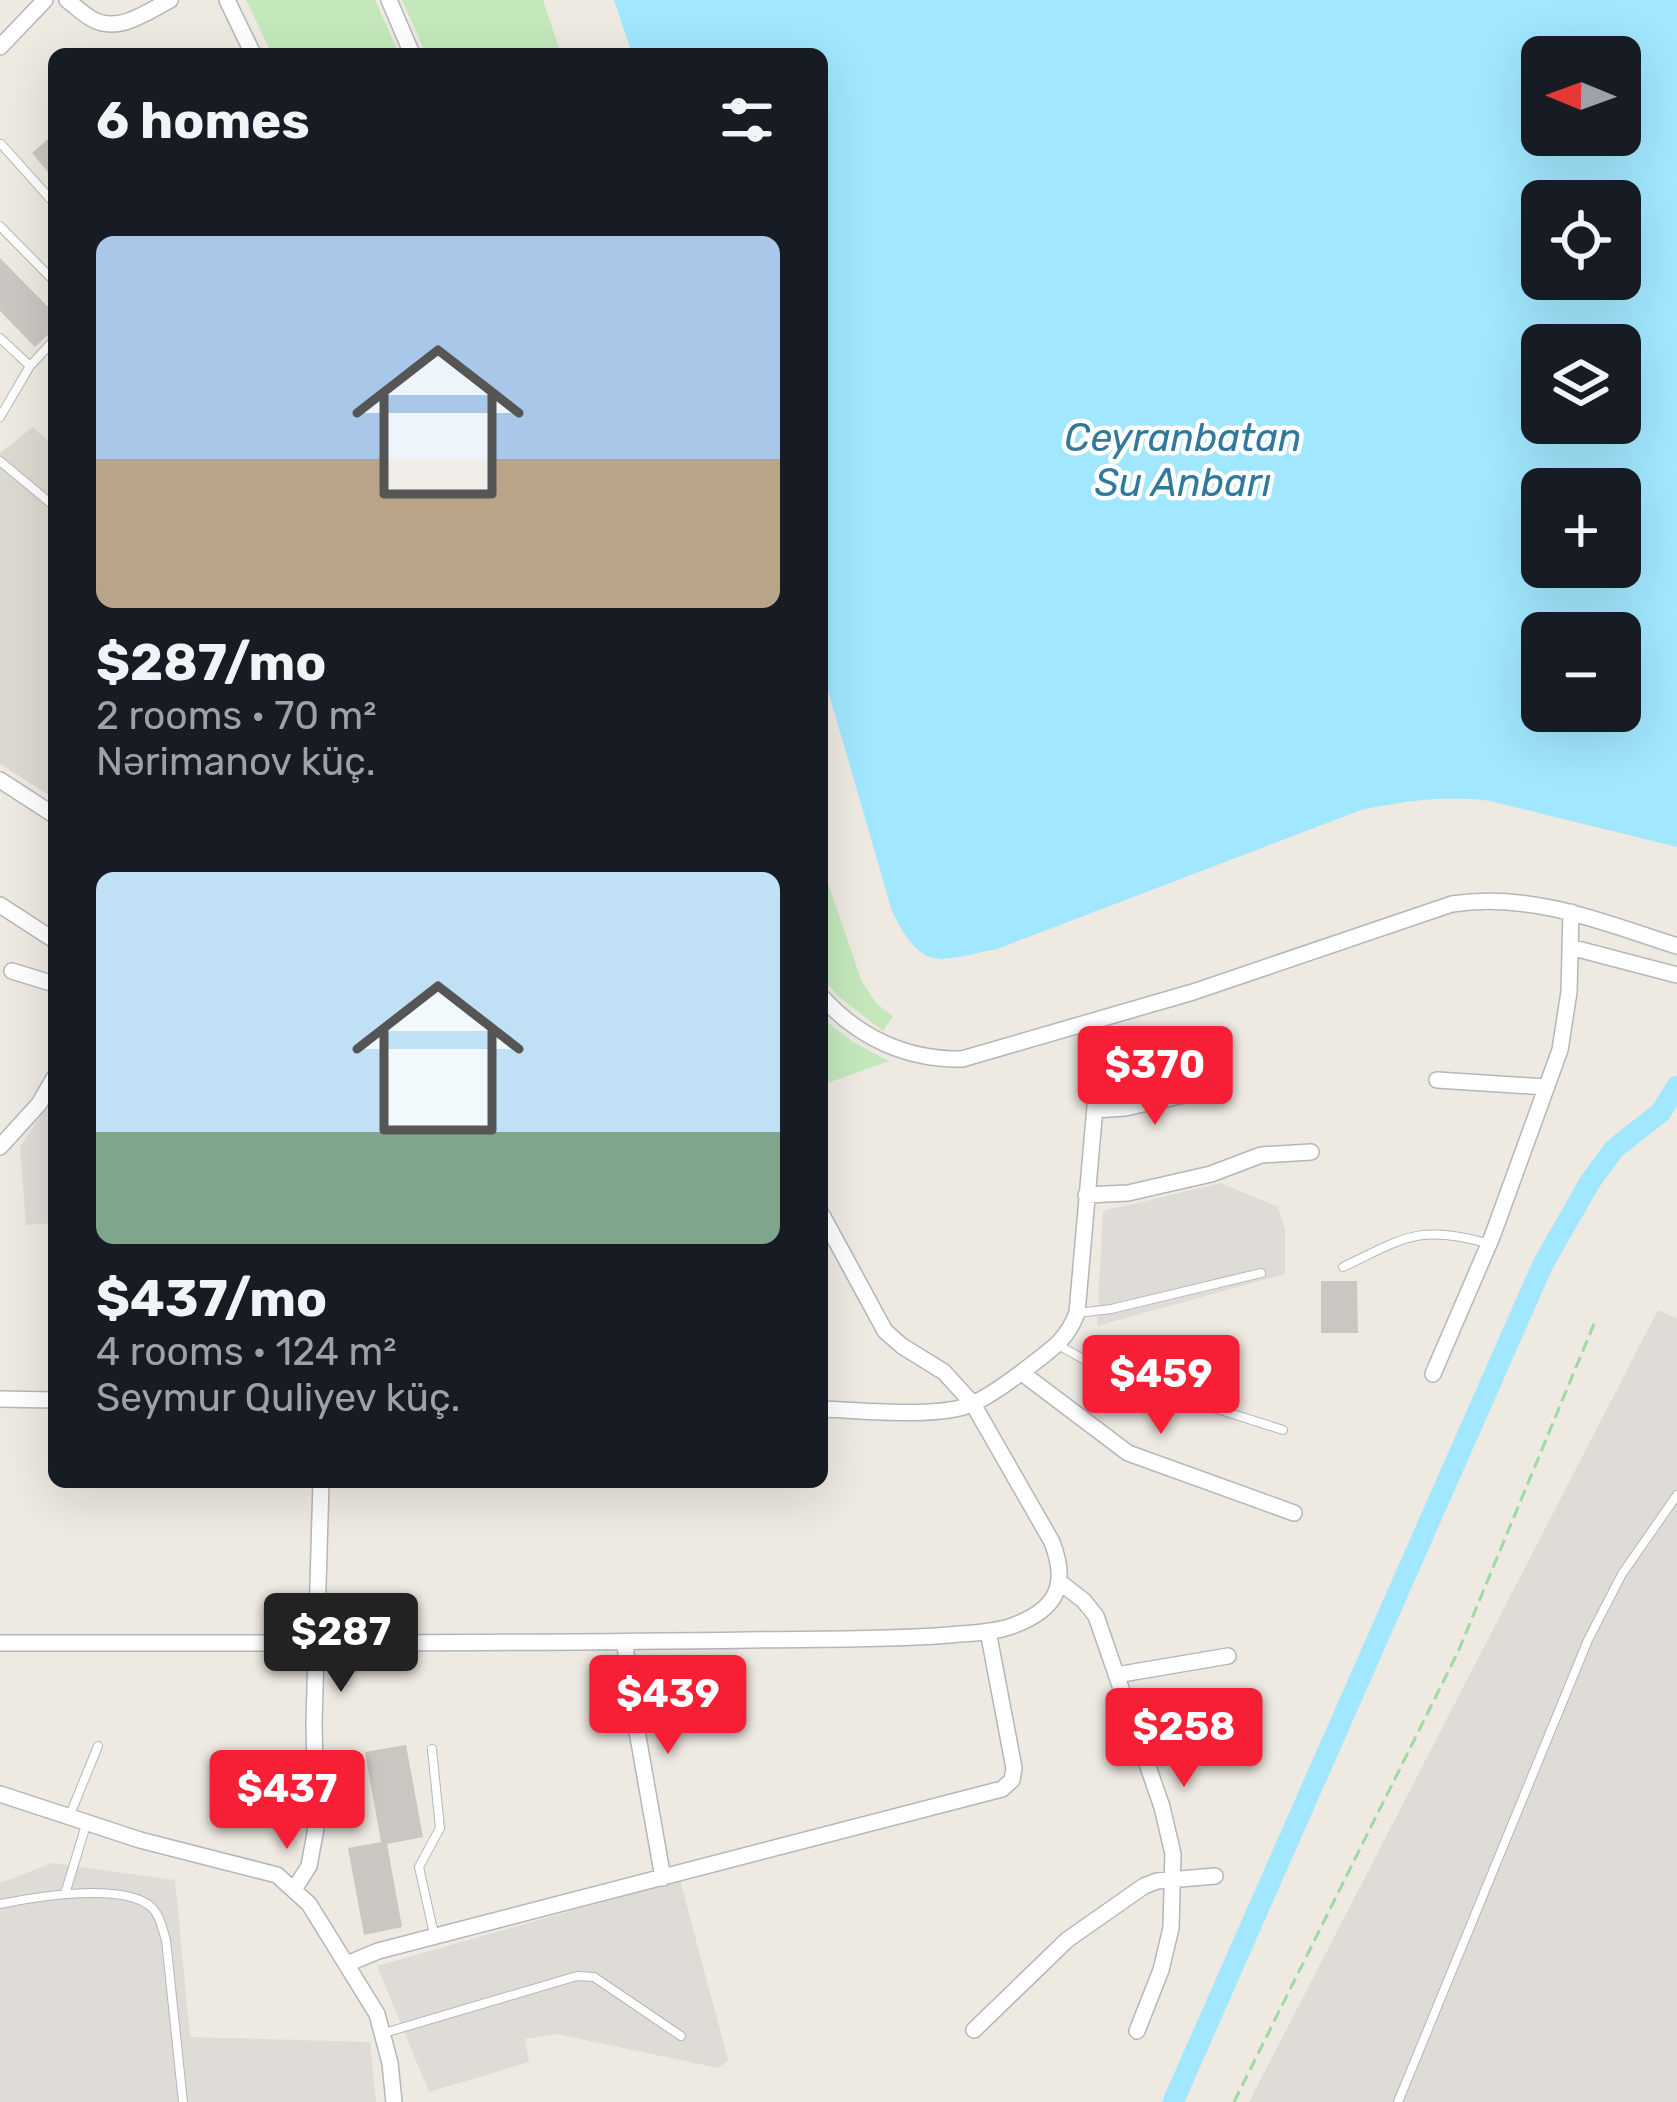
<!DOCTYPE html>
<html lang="en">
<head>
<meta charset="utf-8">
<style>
	body { margin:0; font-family:Rubik,sans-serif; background:#20242c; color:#f1f3f6; height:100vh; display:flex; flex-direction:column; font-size:45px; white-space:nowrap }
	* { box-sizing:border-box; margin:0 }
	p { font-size:39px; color:#9ea1a6 }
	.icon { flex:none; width:66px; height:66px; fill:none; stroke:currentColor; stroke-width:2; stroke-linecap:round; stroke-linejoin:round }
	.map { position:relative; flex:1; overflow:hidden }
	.panel { position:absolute; left:48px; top:48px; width:780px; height:1440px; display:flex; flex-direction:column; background:#171b24; border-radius:18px; box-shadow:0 12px 48px #0002 }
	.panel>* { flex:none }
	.needle { width:78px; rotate:271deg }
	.tools { position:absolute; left:1521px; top:36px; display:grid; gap:24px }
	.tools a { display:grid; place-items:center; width:120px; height:120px; border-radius:18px; background:#171b24; box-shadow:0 12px 48px #0002; font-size:60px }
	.price { position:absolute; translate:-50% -102px; padding:0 27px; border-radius:12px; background:#f71f36; color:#fff; font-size:39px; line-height:78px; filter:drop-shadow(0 3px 6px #0008) }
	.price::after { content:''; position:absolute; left:50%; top:72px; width:36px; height:27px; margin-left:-18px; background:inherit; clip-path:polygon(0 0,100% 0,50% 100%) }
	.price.current { background:#222; color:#fff }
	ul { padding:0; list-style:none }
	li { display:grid; align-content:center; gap:24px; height:636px; padding:0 48px }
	li span { display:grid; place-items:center; height:372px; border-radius:18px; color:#555 }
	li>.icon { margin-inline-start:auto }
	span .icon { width:216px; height:216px; fill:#fffc; stroke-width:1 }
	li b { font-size:51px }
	h2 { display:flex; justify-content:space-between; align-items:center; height:144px; padding:0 48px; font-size:51px }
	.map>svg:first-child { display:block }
	.industrial { fill:#dfdbd6 }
	.education { fill:#ded9d0 }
	.green { fill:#c4e8bc }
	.water { fill:#a1e7ff; fill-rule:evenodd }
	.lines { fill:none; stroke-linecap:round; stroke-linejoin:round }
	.canal { stroke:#a1e7ff; stroke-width:21 }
	.building { fill:#cbc6c1 }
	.service-casing { stroke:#b3b7ba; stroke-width:10 }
	.minor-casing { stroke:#b3b7ba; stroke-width:18 }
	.path { stroke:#9edba2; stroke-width:3; stroke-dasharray:12 6; stroke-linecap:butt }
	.service { stroke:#fff; stroke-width:8 }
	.minor { stroke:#fff; stroke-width:15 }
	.labels { text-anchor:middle; stroke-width:9; stroke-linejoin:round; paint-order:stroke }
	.water-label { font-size:39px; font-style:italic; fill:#30799d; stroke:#fff }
</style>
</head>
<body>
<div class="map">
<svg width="1677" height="2102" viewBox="0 0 1677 2102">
	<rect width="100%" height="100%" fill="#eee9e1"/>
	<path class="industrial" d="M54,1096V1223L26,1225L20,1147Z
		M1221,1183L1278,1207L1285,1230V1274L1097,1326L1103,1211Z
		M1658,1310L1677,1319V2102H1249Z
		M52,1863L175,1880L190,2037L370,2042L376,2102H0V1883Z
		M680,1880L728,2060L718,2068L557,2034L525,2039L529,2062L429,2092L377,1966Z"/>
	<path class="education" d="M33,427L54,447V798L0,764V453Z"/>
	<path class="green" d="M246,0H375L399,54H272Z
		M402,0H543L561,54H426Z
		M822,865L861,980L877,1004L893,1016L883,1031L838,996L822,977Z
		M822,1018L853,1042L889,1061L822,1085Z"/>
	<path class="water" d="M614,0H1677V847L1490,801C1446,795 1405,801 1361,810L997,949C937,961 922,973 892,911L822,670V54H632ZM1542,57H1620V135H1542ZM1542,201H1620V279H1542ZM1542,345H1620V423H1542ZM1542,489H1620V567H1542ZM1542,633H1620V711H1542Z"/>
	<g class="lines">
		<path class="canal" d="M1173,2102L1543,1264L1590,1182L1614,1149L1661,1112L1677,1086"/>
	</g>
	<path class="building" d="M54,134V179L32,153Z
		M0,258L54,313V329L35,347L0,311Z
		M1321,1281H1357L1358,1333H1321Z
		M406,1745L423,1837L387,1844L402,1927L364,1935L348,1848L381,1842L365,1752Z"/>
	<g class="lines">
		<g class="service-casing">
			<path id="service" d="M1,144L54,203
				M0,226L54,281
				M0,338L30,366
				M0,417L30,366L54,340
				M0,461L54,506
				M1343,1267C1404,1238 1418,1224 1487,1243
				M1078,1313L1111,1309L1261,1273
				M1058,1345L1114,1376L1283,1430
				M432,1749L440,1828L419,1867L434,1934
				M69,1817L98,1746
				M65,1894L86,1825
				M0,1904C35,1897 121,1882 150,1906C160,1914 162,1928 166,1940L183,2102
				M384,2033L577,1976L594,1977L681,2036
				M1398,2102L1588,1640L1622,1574L1677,1495"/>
		</g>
		<g class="minor-casing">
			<path id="minor" d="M67,0C75,6 83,14 92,19C118,34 147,12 170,0
				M227,0L253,54
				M389,0L412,54
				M0,47L45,0
				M0,780L54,815
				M0,905L54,940
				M1570,947L1677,975
				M12,971L54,984
				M822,997C859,1038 907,1060 962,1059L1193,992L1452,904C1532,892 1602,922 1677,946
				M1437,1080L1546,1087
				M1095,1110L1125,1108L1207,1090
				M0,1147L39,1104L54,1078
				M1086,1195L1128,1193L1211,1174L1261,1155L1311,1152
				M1022,1373L1128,1453L1294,1513
				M1433,1374L1492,1237L1560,1050L1569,992L1571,912
				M0,1399L54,1400
				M822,1409C861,1410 938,1419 972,1404C994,1394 1016,1377 1035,1362C1055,1347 1068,1337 1077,1313L1097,1084V1054L1091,1022
				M1061,1583L1084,1601L1096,1616L1162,1807L1173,1854L1171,1928L1161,1970L1137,2031
				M625,1642L629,1686L663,1878
				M0,1643C250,1643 499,1644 749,1640C815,1639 883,1640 949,1635C970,1633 993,1633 1012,1626C1056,1610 1069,1586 1052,1542L973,1404L944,1372L902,1346L885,1331L822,1215
				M1116,1675L1228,1656
				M0,1794L140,1840L277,1875L309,1904L377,2014L390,2063L394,2102
				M295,1888L309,1866L316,1828L314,1722L321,1482
				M347,1964L378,1951L1002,1789L1012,1780L1014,1768L988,1631
				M974,2030L1067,1940L1144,1886L1157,1881L1215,1876"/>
		</g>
		<path class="path" d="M1234,2102L1458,1652L1596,1319"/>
		<use href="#service" class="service"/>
		<use href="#minor" class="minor"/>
	</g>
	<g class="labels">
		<g class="water-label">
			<text x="1183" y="451">Ceyranbatan<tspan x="1183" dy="45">Su Anbarı</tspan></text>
		</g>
	</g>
</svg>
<div class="tools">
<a><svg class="needle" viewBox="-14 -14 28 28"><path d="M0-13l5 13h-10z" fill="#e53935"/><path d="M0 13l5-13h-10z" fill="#9ea1a6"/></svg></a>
<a><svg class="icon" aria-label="locate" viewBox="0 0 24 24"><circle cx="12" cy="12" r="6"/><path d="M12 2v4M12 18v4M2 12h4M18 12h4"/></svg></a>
<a><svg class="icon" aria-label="layers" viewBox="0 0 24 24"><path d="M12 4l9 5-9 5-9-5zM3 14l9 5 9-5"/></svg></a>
<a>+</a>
<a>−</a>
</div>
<b class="price" style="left:1155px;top:1128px">$370</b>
<b class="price" style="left:1161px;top:1437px">$459</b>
<b class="price current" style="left:341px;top:1695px">$287</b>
<b class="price" style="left:668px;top:1757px">$439</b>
<b class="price" style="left:1184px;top:1790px">$258</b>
<b class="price" style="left:287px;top:1852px">$437</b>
<section class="panel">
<h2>6 homes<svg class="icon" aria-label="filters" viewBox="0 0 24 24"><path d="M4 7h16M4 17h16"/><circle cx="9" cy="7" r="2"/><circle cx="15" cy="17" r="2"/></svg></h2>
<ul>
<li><span style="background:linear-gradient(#a9c7e8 60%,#b9a48a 0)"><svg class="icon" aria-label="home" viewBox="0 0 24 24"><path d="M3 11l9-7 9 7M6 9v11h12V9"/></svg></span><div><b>$287/mo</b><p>2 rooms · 70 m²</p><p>Nərimanov küç.</p></div></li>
<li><span style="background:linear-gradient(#bfe0f5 70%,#7fa58c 0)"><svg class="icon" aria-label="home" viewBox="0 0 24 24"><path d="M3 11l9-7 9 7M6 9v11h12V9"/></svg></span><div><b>$437/mo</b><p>4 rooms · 124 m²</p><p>Seymur Quliyev küç.</p></div></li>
</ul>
</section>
</div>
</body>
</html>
